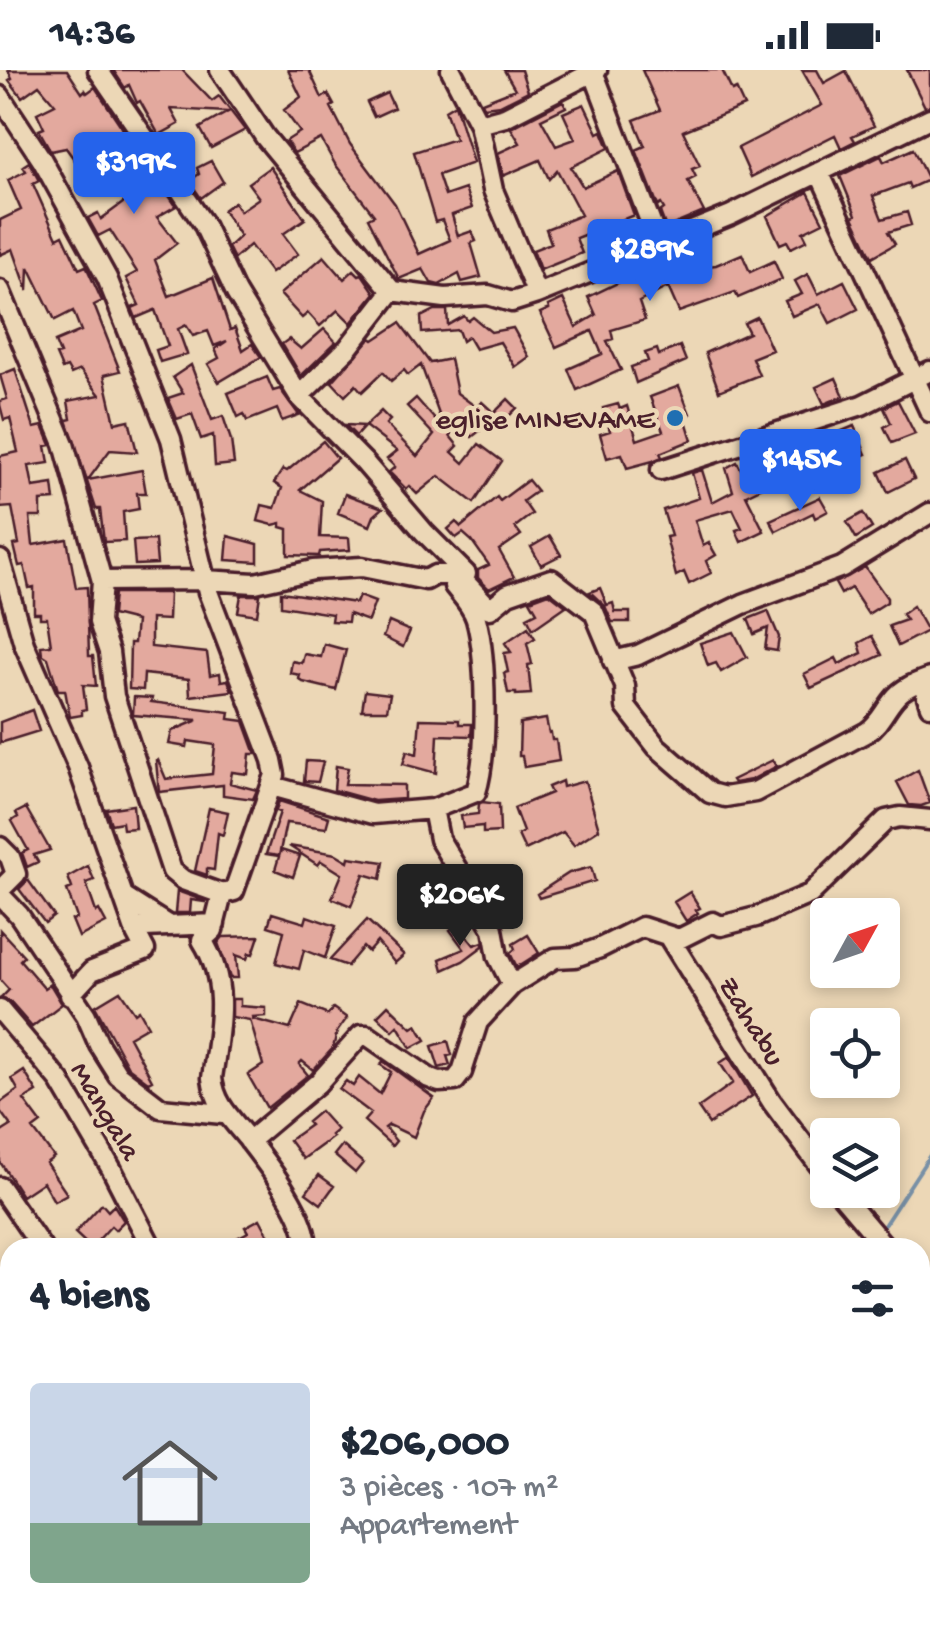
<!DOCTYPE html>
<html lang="fr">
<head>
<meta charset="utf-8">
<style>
	body { margin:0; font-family:"Gochi Hand",sans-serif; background:#f6f6f7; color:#1f2937; height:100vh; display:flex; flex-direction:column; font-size:38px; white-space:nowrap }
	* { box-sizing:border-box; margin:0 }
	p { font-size:32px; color:#747a83 }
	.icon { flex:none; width:55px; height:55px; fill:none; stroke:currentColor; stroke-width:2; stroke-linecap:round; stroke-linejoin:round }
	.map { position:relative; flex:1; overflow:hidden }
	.panel { position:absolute; left:0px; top:1168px; width:930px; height:392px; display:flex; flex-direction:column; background:#fff; border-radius:30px 30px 0 0; box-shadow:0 5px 15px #0003 }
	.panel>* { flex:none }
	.needle { width:65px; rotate:50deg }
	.fabs { position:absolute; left:810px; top:828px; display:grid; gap:20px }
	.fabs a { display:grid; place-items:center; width:90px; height:90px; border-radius:10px; background:#fff; box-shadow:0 5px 15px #0003; font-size:50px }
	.price { position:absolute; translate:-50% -85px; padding:0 22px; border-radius:10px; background:#2563eb; color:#fff; font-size:32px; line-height:65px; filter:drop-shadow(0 2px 5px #0008) }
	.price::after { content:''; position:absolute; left:50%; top:60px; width:30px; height:22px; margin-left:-15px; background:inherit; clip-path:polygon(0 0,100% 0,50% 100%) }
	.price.on { background:#222; color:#fff }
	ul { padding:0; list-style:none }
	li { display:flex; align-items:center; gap:30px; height:250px; padding:0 30px }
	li+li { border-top:2px solid #e0e1e3 }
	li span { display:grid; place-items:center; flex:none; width:280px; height:200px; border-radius:10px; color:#555 }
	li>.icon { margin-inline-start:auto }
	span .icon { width:120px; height:120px; fill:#fffc; stroke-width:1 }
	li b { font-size:42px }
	h2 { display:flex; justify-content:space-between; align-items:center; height:120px; padding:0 30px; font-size:42px }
	.status { display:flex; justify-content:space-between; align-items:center; height:70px; padding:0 50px; background:#fff; direction:ltr }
	.status svg { height:28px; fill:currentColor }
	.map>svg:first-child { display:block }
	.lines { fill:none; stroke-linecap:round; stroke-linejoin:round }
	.stream { stroke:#7890a6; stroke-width:4 }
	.building { fill:#e3a99e; stroke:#4a1f2b; stroke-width:2.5 }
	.minor-casing { stroke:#4a1f2b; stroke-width:25 }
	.minor { stroke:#ecd7b6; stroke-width:18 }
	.poi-dot { fill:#1f6fb2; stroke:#ecd7b6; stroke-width:4 }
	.labels { text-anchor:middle; stroke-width:9; stroke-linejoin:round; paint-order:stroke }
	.poi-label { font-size:30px; fill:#4a1f2b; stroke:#ecd7b6; text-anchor:end }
	.street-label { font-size:30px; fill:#4a1f2b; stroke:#ecd7b6 }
</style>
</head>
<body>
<div class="status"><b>14:36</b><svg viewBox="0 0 49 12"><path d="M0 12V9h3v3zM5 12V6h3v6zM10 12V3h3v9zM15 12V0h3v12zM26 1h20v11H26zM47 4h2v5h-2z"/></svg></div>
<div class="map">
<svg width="930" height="1559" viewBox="0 0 930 1559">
	<rect width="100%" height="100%" fill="#ecd7b6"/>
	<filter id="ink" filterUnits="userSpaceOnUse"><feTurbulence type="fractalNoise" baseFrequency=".01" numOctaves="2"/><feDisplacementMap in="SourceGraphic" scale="20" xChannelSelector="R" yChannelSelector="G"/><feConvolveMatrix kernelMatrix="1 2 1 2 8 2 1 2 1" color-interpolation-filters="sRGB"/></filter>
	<g filter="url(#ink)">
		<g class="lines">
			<path class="stream" d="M881,1160L930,1085
				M699,1550L703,1559
				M560,1559L567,1550"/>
		</g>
		<path class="building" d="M8,0H67L82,23L85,20L87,23L95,17L123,59L118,65L133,88L140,83L176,136L157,147L177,173L155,190L169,226L213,208L230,260L235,258L243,280L252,274L261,287L219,312L208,294L219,288L215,279L227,271L214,276L208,261L193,266L186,255L178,259L187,284L160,292L156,280L168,276L155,240L136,248L132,238L139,235L126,208L137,202L110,160L98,166L88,148L98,143L101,149L127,130L114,108L101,118L92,107L100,102L88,84L76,92L66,78L51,81L39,60L44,58L37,43L55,34L39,15L22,27L9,10L12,8Z
			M113,0H182L212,31L219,26L245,60L211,78L200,58L228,42L171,39L179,54L159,65L140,31L137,33L129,15L125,18Z
			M288,0H309L322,28L328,24L334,35L331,37L350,74L395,134L419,184L450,170L442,150L435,152L414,82L455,69L445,40L455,34L473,93L438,105L445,126L465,119L472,138L452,145L458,166L472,161L476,171L471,173L481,207L462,212L459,204L439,215L431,213L423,199L399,209L368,148L374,145L335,94L321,69L294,83L286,71L300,62L284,40L301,27Z
			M504,0H521L528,21L500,35L484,37L482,32L515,19Z
			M642,0H722L732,21L736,19L744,36L683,61L700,96L692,99L696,107L688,111L704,142L666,158L660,142L664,139L661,134L658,136L636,80L645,76L634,50L660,40Z
			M802,0H817L824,13L846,1L874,56L852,66L855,71L841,78L835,65L751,107L738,78L822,35Z
			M907,0H930V36L925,37Z
			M387,23L394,38L374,47L367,32Z
			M563,31L566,37L541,49L556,76L575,69L563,43L584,34L598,63L602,61L609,78L571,97L583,117L618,101L634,145L576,168L582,183L540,200L533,180L551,173L546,159L581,145L557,100L549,109L540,90L503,106L498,83L520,73L511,58Z
			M913,79L928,110L910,118L908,113L873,126L882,149L907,142L911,155L888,162L895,174L872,187L853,147L856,145L840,106L881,86L884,92Z
			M211,91L223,112L201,128L189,111L199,104L197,98Z
			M29,92L39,111L33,114L57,168L63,165L79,199L86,196L102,231L94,235L120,301L104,305L115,353L129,350L137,382L110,380L88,410L142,400L146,423H137L139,439L123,442L125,471L104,472L100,439H96L67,350L71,349L68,331L100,325L80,300L71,304L67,297L62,299L56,285L60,284L55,272L81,261L73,241L55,250L29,197L28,221L13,179L0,185V150L21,140L8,110L26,101L23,96Z
			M270,97L305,149L283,164L298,184L271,203L250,175L234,189L228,177L240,166L223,140L234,132L240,141L259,128L248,113Z
			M808,122L823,152L803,162L807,170L791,178L787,171L780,174L767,146Z
			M671,183L676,194L697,197L706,193L708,196L716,195L742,184L750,202L774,191L782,209L738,228L735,222L679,242L668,217L639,232L645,250L611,260L613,269L607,271L621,300L577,320L568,299L602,284L592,261L556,277L540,243L549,239L548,236L563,229L576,257L596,245L588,227L651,197L649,192Z
			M324,186L344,209L354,200L359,205L362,204L375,223L351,253L338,240L320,256L308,243L302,248L280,224Z
			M808,204L818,224L844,211L858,239L830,253L820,234L792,246L785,231L802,224L795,211Z
			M435,240H447L448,255L464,246L468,251L473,247L491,262L513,258L529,287L515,297L500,272L475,279L468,267L462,271L458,260L422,263L421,247Z
			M757,247L772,280L752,288L759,305L719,321L705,283L749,263L744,253Z
			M400,253L430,293L450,289L457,323L476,337L482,332L494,343L508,329L517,338L498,357L492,351L472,367L462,353L450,366L458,376L452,382L464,393L479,374L502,391L474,433L439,406L417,424L409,416L406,419L389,402L395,397L387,389L397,381L365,356L356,366L345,355L365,356L381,341L390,350L386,354L417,386L434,365L407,336L416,328L445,361L421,295L408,305L404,300L391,311L383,302L362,322L356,315L345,326L332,312L371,268L374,270Z
			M324,259L336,272L301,306L282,274L289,269L301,279Z
			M680,276L686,291L636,313L631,297L648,291L645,283L657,279L659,285Z
			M191,295L212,350L223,346L231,370L234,394L215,396L213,365L201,369L192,344L177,349L168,328L183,323L173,307Z
			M15,299L34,358L43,356L51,375L46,376L49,393L29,396L33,417L53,414L55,430L41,431V447H30L33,475L67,469L76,518L87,517L89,586H93L96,616L83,615L86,639L82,640V645L70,647L65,620H58L48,588L42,584L41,576L51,575L47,548H40V543H34V517L29,518L24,495L19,496L14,475L19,474L12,437L0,438V386L18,382L10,348L4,350L0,335V331L7,329L0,305Z
			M267,307L273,321L280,319L299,345L282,351L277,339L247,351L244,344L238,347L228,323Z
			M836,308L844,326L824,334L816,317Z
			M679,316L690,344L685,347L692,370L660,383L662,387L653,391L627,398L622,384L607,388L600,364L610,361L603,338L618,334L620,339L627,336L637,370L663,361L650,327Z
			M898,331L915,364L892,373L884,357L891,353L884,338Z
			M854,356L866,384L846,392L835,364Z
			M323,371L337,388L300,420L322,431L320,467L349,468L350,480L320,482L319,486L288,485V459L281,457V453L273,455L258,451L262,435L275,438L282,418L274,413L283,399L287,401Z
			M781,383L791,403L746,425L764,461L741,472L736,460L742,458L733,439L695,450L703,476L709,473L716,485L706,491L711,503L689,514L684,502L676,506L666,467L671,466L663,440L699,428L692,403L702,400L712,432L733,421L726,398L737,392L742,401Z
			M905,390L914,409L888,422L879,402Z
			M528,410L537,421L523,431L532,444L515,457L521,465L499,480L514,507L489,519L478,508V500L489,495L472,471L463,463L456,468L448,459L456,452L461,457L497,427L500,431Z
			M345,424L383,438L374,446L370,456L338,443Z
			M820,427L828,441L815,448L813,443L776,461L770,450Z
			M863,443L872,458L856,468L847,452Z
			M228,466L258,474V492L226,490Z
			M550,466L561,485L541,495L531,477Z
			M155,470L157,494L135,495L133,471Z
			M865,497L887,528V532L868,544L851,518L841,524L835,513Z
			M600,518L607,535L613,533L615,542H630V552H612L605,536L590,522Z
			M281,522L356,533L359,526L375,532L368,551L349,544L348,552L331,551L332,544L281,536Z
			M114,523H169L168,550L151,549V577L207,583L210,605L220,603L221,611L228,610L232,621L190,626L189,609L144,604L143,620L129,619L130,573H134L136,551L112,545Z
			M549,523L566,536L533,559L527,547L537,542L530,530Z
			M241,525H260L257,545L238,542Z
			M913,536L927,561L898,576L889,556L906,550L902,544Z
			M768,541L779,567L777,581L765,579L768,558L754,564L748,549Z
			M389,552L410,561L403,577L383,567Z
			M528,557L535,568L527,573L532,594L528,595L531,624L516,625V623H508L504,603L508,602L504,583L511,582L505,573Z
			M734,562L747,587L721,602L716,593L708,596L700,573Z
			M872,566L882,585L811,618L804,604L836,588L839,594L862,583L859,573Z
			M324,574L346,580L336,620L303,612L299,609L300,605L290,603L292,591L302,593L304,584L321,587Z
			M365,621L390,624L387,640H362Z
			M134,627L152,628L151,632L230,642L229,649L244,651L256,684H250L248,704L232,702L230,713L257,720L253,729L223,725V715L159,722L156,691L158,690L166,709L212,704L215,675L188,671L187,677L169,674L172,661L198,650L133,645Z
			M32,640L39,661L0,673V652Z
			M420,649L459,650V654H472L471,666L438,665L436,703L403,694L407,681L417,684Z
			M546,649L549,663H551L552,670H556L559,691L524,697L522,686H519L520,653Z
			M773,690L777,696L751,710L734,713L732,710Z
			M306,691L323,692L318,712L304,711Z
			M336,696L348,698L345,714L404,715V729L374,731L334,720Z
			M918,700L930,733L921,736L909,735L897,712Z
			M562,711L563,717L585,711L599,759L574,775L563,762L525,780L518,765L523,762L514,738L551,723L548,717Z
			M279,731L329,747L326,758L286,753L279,786L266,784L280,742L276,741Z
			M482,732L499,734L500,762L483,763V756L463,758L461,746L478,744L479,734Z
			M133,735L135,758L123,759L122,752L111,754L106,739Z
			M26,738L50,780L34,785L38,792L27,797L22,783L28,780L12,751L18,747L16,743Z
			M209,738L228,742L223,765L218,763L214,800L207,799V805L195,801Z
			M289,776L336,784L348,791L349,787L384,792L381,809L364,804L351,836L332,828L342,804L321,791L318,795Z
			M281,780L300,786L293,807L275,800Z
			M88,796L94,810L86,813L96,842L99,840L106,853L79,867L72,850L77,848L67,820L72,818L68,807Z
			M591,797L595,811L539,828L537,824L569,803Z
			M28,810L54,846L45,853L19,819Z
			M177,821L205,831V832L191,830L190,843H175Z
			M690,822L700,838L696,840L698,843L686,851L674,832Z
			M272,843L305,853L307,846L336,856L325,888L304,880L299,899L276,893L284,861L268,856Z
			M367,850L404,885L395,893L377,872L368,882L363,877L347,896L330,890Z
			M457,854L474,875L483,872V876L463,891L443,900L440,889L464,879L450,860Z
			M0,860L24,886L20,890L44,918L50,914L62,934L32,957L10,932L1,928L9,920L0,910Z
			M528,865L539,883L517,897L510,883L515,879L513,874Z
			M259,866L253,884L249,883L247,889L236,885L238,908H230L218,873L223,867Z
			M120,921L135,943L139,940L148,956L129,967L152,1010L148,1012L128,997L95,936Z
			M232,929H240V936L266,938V946L253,947V949L290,959L301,934L328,945L333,938L347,948L337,962L333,978L313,1000L302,991L299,994L308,1005L267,1038L248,1005L263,995L250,950L232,947Z
			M388,935L412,958L417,955L426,970L411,978L398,956L393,961L377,946Z
			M448,971L452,985L447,986L450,995L439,998L432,976Z
			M729,987L752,1026L709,1054L698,1038L733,1013L720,993Z
			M383,991L434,1028L424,1041L414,1067L389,1055L385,1058L396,1071L392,1076L364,1051L371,1043L339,1019L346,1011L353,1016L359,1007L380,1024L391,1002L381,995Z
			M24,1001L37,1022L24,1030L41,1053L33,1059L54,1087L46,1093L67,1124L54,1131L43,1112L22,1126L0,1092V1063L11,1056L0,1041V1033L18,1020L12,1009Z
			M320,1041L337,1060L331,1065L333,1067L303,1089L289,1070L310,1055L307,1052Z
			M342,1075L363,1093L355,1103L334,1085Z
			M319,1105L334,1116L321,1134L306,1123Z
			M102,1134L108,1141L114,1135L124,1151L115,1160L111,1156L91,1178L75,1163Z
			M260,1149L273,1173L265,1178H240L235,1169L248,1162L245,1157Z"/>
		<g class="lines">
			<g class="minor-casing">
				<path id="minor" d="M98,0L203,153L236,223L299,326L364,392L424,462L466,504
					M220,0L265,67L392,221
					M451,0L479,54L493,120L537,224
					M593,1L658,172
					M0,26L42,90L107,208L171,369L208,522L272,690L275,705L234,821L222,824L213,860L202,870C230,914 219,959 212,1008C215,1035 231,1048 247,1068C268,1095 307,1144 307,1178
					M479,54L505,47L597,0
					M819,102L930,342
					M0,220L64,374L102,511L99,552L109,582L114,626L172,801L183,810L222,824
					M392,221L445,228L488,225L512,232L537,224L731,145L930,48
					M299,326L348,278L392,221
					M661,400L862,335L930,301
					M0,490L24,574L78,697L136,863
					M102,511L204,510L255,513L313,500L362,497L426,510L435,505L466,504
					M613,591L638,585L743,534L842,497L930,443
					M922,611L930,636
					M272,716L373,744L433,739L476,722C488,684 487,588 476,549C472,536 462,526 454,516L463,510L490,539L508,524L551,509L594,542L625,616L626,637L657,677L710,723L725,727L755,722L867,662C880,653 884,641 894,629C903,617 917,613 930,608
					M433,739L439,769L493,859L498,887L512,915
					M0,777L10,787L16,804L0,820
					M0,825L19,845L86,945L99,975L118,1005L161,1038L223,1044
					M125,828L166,854
					M670,869L772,1032L828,1107
					M70,925L92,901L145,880L136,863L145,857L215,854
					M0,940L60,1011L111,1098L152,1178
					M249,1071L318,1013L361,965H367L429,1008L439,1012L455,1011L462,1002L478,952L512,915L555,888L575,887L600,878L642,857L679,869L713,852L721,856L756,847L810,824L886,750L900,747L930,750
					M0,1117L42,1178
					M837,1120L886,1178
					M920,1209L930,1219
					M0,1379L10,1389
					M0,1488L10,1481
					M163,1550L172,1559
					M250,1559L260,1550"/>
			</g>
			<use href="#minor" class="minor"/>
		</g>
	</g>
	<circle class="poi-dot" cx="675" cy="348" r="10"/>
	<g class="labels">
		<g class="poi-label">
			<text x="655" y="358">eglise MINEVAME</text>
		</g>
		<g class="street-label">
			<text transform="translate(753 950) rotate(58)" y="10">Zahabu</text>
			<text transform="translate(107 1040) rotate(59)" y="10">Mangala</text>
		</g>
	</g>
</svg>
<div class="fabs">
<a><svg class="needle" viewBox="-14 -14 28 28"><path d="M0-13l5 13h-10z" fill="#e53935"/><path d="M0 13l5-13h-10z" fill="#747a83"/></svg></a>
<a><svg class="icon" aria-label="locate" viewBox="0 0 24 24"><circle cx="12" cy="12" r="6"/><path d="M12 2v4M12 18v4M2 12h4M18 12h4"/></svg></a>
<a><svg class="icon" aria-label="layers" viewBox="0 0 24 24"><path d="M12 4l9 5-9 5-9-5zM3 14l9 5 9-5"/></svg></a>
</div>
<b class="price" style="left:134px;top:147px">$319K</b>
<b class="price" style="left:650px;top:234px">$289K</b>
<b class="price" style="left:800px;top:444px">$145K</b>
<b class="price on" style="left:460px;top:879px">$206K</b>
<section class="panel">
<h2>4 biens<svg class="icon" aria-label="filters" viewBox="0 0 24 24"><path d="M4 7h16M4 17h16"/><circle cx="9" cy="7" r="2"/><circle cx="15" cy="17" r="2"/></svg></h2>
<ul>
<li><span style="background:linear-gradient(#c9d6e8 70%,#7fa58c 0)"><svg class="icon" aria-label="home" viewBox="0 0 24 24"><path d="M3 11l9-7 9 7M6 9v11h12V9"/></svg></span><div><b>$206,000</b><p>3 pièces · 107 m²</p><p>Appartement</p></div></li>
</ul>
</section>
</div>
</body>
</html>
